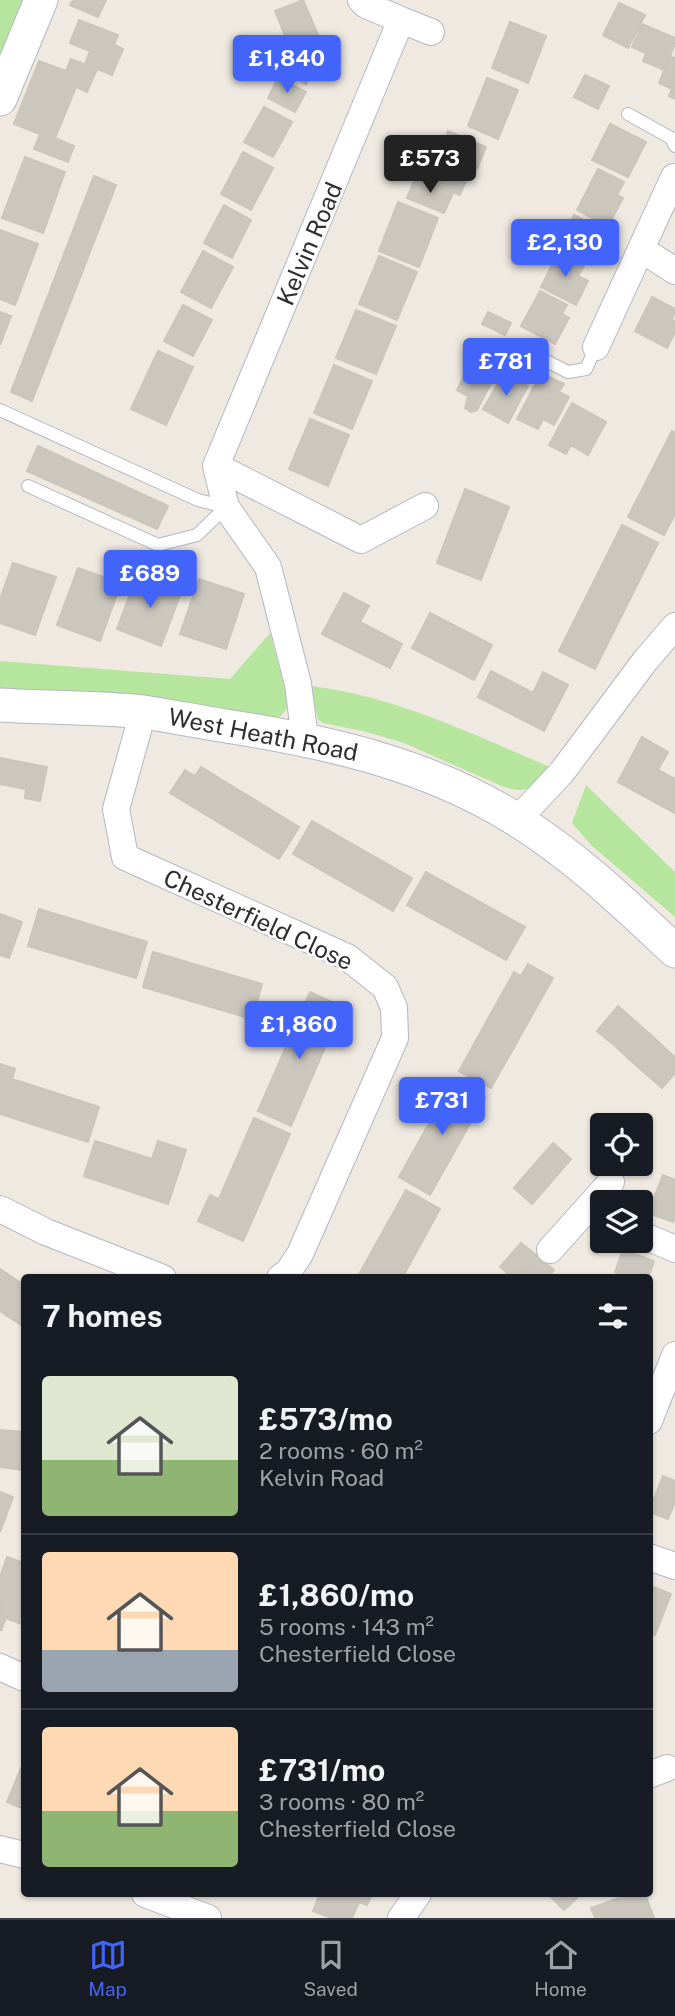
<!DOCTYPE html>
<html lang="en">
<head>
<meta charset="utf-8">
<style>
	body { margin:0; font-family:"Public Sans",sans-serif; background:#20242c; color:#f1f3f6; height:100vh; display:flex; flex-direction:column; font-size:26px; white-space:nowrap }
	* { box-sizing:border-box; margin:0 }
	p { font-size:23px; color:#9ea1a6 }
	.icon { flex:none; width:38px; height:38px; fill:none; stroke:currentColor; stroke-width:2; stroke-linecap:round; stroke-linejoin:round }
	.map { position:relative; flex:1; overflow:hidden }
	.side { position:absolute; left:21px; top:1274px; width:632px; height:623px; display:flex; flex-direction:column; background:#171b24; border-radius:7px; box-shadow:0 2px 5px #0004 }
	.side>* { flex:none }
	.buttons { position:absolute; left:590px; top:1113px; display:grid; gap:14px }
	.buttons a { display:grid; place-items:center; width:63px; height:63px; border-radius:7px; background:#171b24; box-shadow:0 2px 5px #0004; font-size:35px }
	.price { position:absolute; translate:-50% -60px; padding:0 16px; border-radius:7px; background:#4264fb; color:#fff; font-size:23px; line-height:46px; filter:drop-shadow(0 2px 4px #0008) }
	.price::after { content:''; position:absolute; left:50%; top:42px; width:21px; height:16px; margin-left:-10px; background:inherit; clip-path:polygon(0 0,100% 0,50% 100%) }
	.price.on { background:#222; color:#fff }
	ul { padding:0; list-style:none }
	li { display:flex; align-items:center; gap:21px; height:175px; padding:0 21px }
	li+li { border-top:2px solid #363941 }
	li span { display:grid; place-items:center; flex:none; width:196px; height:140px; border-radius:7px; color:#555 }
	li>.icon { margin-inline-start:auto }
	span .icon { width:84px; height:84px; fill:#fffc; stroke-width:1 }
	li b { font-size:30px }
	h2 { display:flex; justify-content:space-between; align-items:center; height:84px; padding:0 21px; font-size:30px }
	.tabs { display:flex; justify-content:space-around; align-items:center; height:98px; border-top:2px solid #363941; background:#171b24; font-size:19px; color:#9ea1a6 }
	.tabs a { display:grid; justify-items:center; gap:4px }
	.tabs .on { color:#4264fb }
	.map>svg:first-child { display:block }
	.green { fill:#b6e59e }
	.building { fill:#cbc7bf; stroke:#cbc5ba; stroke-width:2 }
	.lines { fill:none; stroke-linecap:round; stroke-linejoin:round }
	.service-casing { stroke:#b4b7c1; stroke-width:14 }
	.minor-casing { stroke:#b4b7c1; stroke-width:28 }
	.tertiary-casing { stroke:#b4b7c1; stroke-width:35 }
	.service { stroke:#fff; stroke-width:12 }
	.minor { stroke:#fff; stroke-width:26 }
	.tertiary { stroke:#fff; stroke-width:33 }
	.labels { text-anchor:middle; stroke-width:5; stroke-linejoin:round; paint-order:stroke }
	.street-label { font-size:24px; fill:#2e2e2e; stroke:#fff }
</style>
</head>
<body>
<div class="map">
<svg width="675" height="1918" viewBox="0 0 675 1918">
	<rect width="100%" height="100%" fill="#efe9e1"/>
	<path class="green" d="M0,0H35L0,79Z
		M270,633L287,697V708L281,716L272,718L0,690V661L230,679Z
		M310,686C395,696 472,734 550,767C534,786 530,795 504,787L404,743L367,732L323,723L318,719Z
		M586,785L675,872V917L591,845L572,823Z"/>
	<path class="building" d="M73,0H106L98,17L70,5Z
		M303,0L325,51L306,84L284,71L293,55L275,11Z
		M619,3L645,15L628,48L603,35Z
		M79,20L118,35L114,45L123,49L112,75L85,64L90,51L70,43Z
		M510,22L546,36L528,83L492,68Z
		M642,24L675,38V44L664,70L643,61L646,53L632,47Z
		M670,56L675,58V99L669,96L672,89L659,83Z
		M71,59L97,69L87,92L76,87L55,138L74,146L68,162L34,149L40,134L14,124L39,61L66,71Z
		M585,75L609,86L598,109L574,97Z
		M278,78L306,92L295,112L268,98Z
		M487,78L518,90L498,139L468,126Z
		M264,107L292,122L273,157L244,142Z
		M610,124L646,142L628,177L592,160Z
		M448,131L486,147L477,169L439,154Z
		M243,152L273,168L251,210L221,194Z
		M25,157L65,172L43,233L2,218Z
		M432,157L469,173L460,195L422,180Z
		M598,169L624,182L617,195L623,198L608,226L577,210Z
		M94,176L116,185L32,401L11,392Z
		M416,177L453,193L444,213L407,198Z
		M398,202L438,218L419,267L379,251Z
		M224,205L251,220L232,258L204,243Z
		M574,215L599,228L594,237L604,242L592,265L558,247Z
		M0,230L38,244L15,305L0,299Z
		M203,251L233,267L211,308L181,292Z
		M558,253L584,266L578,276L588,281L576,305L541,287Z
		M379,256L417,272L397,320L359,304Z
		M540,291L567,305L562,314L569,318L555,344L521,326Z
		M652,297L675,309L672,320L675,321V332L667,348L635,331Z
		M183,305L212,320L193,356L164,341Z
		M356,310L396,326L376,374L336,358Z
		M0,312L11,316L0,345Z
		M488,312L511,323L505,335L482,324Z
		M158,351L193,367L166,425L131,409Z
		M474,357L498,370L477,410L471,412L465,408L468,396L457,390Z
		M334,365L372,381L352,429L314,413Z
		M504,373L528,386L508,423L483,409Z
		M541,373L564,384L559,392L569,397L554,425L543,419L538,429L517,419Z
		M572,403L606,422L588,455L571,445L566,454L549,445Z
		M310,419L349,435L328,486L289,469Z
		M672,431L675,433V514L664,535L628,517Z
		M38,446L168,506L157,529L27,471Z
		M465,489L509,507L481,580L437,563Z
		M622,525L658,543L595,669L559,651Z
		M13,563L56,577L35,635L0,623V599Z
		M78,568L121,583L100,641L57,625Z
		M138,573L182,590L161,646L117,629Z
		M199,579L244,594L226,649L180,634Z
		M344,593L369,606L360,622L402,644L390,668L322,634Z
		M430,613L492,645L474,680L412,648Z
		M491,671L533,693L543,672L568,685L544,731L478,697Z
		M642,737L668,752L658,770L675,779V813L618,782Z
		M0,758L47,767L40,801L25,798L26,789L0,784Z
		M201,767L299,827L279,859L170,793L185,770L195,776Z
		M312,821L412,878L393,911L293,854Z
		M426,872L525,927L506,960L407,905Z
		M39,909L147,942L136,978L28,946Z
		M0,914L22,922L9,958L0,955Z
		M153,952L262,984L252,1019L143,987Z
		M528,964L553,978L491,1088L459,1071L514,972L521,976Z
		M310,992L330,1001L324,1016L336,1022L291,1126L258,1111Z
		M618,1006L635,1021L614,1045L597,1031Z
		M635,1021L651,1035L629,1059L614,1045Z
		M651,1035L667,1050L646,1074L629,1059Z
		M667,1050L675,1057V1073L662,1088L646,1074Z
		M0,1064L15,1069L12,1079L99,1107L88,1142L0,1114Z
		M454,1079L485,1097L430,1195L399,1177Z
		M254,1118L290,1134L243,1241L198,1221L210,1195L219,1199Z
		M640,1139L652,1149L640,1163Z
		M95,1141L152,1159L158,1141L186,1150L168,1204L84,1176Z
		M553,1143L571,1159L532,1204L514,1188Z
		M663,1175L675,1180V1217L673,1222L648,1213Z
		M406,1190L440,1209L402,1278H357Z
		M521,1243L536,1255L517,1278H513L500,1267Z
		M623,1250L654,1261L648,1278H628L615,1272Z
		M536,1255L554,1270L548,1278H517Z
		M0,1269L24,1285V1327L0,1311Z
		M0,1430L24,1432V1470L0,1467Z
		M663,1476L675,1481V1502L668,1519L649,1512Z
		M0,1492L13,1497L0,1532Z
		M7,1557L24,1563V1625L6,1618L1,1631L0,1577Z
		M651,1586L671,1594L655,1635L649,1633Z
		M24,1761V1809L7,1802Z
		M320,1894H372L367,1905L359,1902L352,1918H331L313,1911Z
		M548,1894H581L564,1910Z
		M630,1894H645L654,1918H595L591,1908Z"/>
	<g class="lines">
		<g class="service-casing">
			<path id="service" d="M628,114L671,138L675,146
				M515,345L568,372L586,369L596,347
				M0,410L198,500L226,507
				M28,486L158,545L197,535L226,507"/>
		</g>
		<g class="minor-casing">
			<path id="minor" d="M401,20L431,32
				M641,249L675,271
				M596,347L674,177
				M216,466L361,540L425,506
				M143,712L116,809L125,857L347,957L385,987L394,1008L395,1038L300,1254L288,1272L280,1278
				M305,739L298,684L268,567L226,507L216,466L401,20L366,5L361,0
				M517,820L562,772L645,661L675,626
				M0,1209L46,1232L163,1278
				M640,1234L675,1249
				M550,1250L611,1182
				M649,1421L675,1355
				M649,1557L675,1566
				M0,1667L24,1678
				M649,1775L667,1768
				M0,1849L24,1855
				M145,1894L208,1918
				M401,1918L418,1894"/>
		</g>
		<g class="tertiary-casing">
			<path id="tertiary" d="M0,99L41,0
				M0,705C47,708 96,707 143,712C171,716 199,722 226,726C328,742 428,764 517,820C575,856 625,904 675,951"/>
		</g>
		<use href="#service" class="service"/>
		<use href="#minor" class="minor"/>
		<use href="#tertiary" class="tertiary"/>
	</g>
	<g class="labels">
		<g class="street-label">
			<text transform="translate(310 244) rotate(-67)" y="8">Kelvin Road</text>
			<text transform="translate(263 735) rotate(11)" y="8">West Heath Road</text>
			<text transform="translate(258 920) rotate(25)" y="8">Chesterfield Close</text>
		</g>
	</g>
</svg>
<div class="buttons">
<a><svg class="icon" aria-label="locate" viewBox="0 0 24 24"><circle cx="12" cy="12" r="6"/><path d="M12 2v4M12 18v4M2 12h4M18 12h4"/></svg></a>
<a><svg class="icon" aria-label="layers" viewBox="0 0 24 24"><path d="M12 4l9 5-9 5-9-5zM3 14l9 5 9-5"/></svg></a>
</div>
<b class="price" style="left:287px;top:95px">£1,840</b>
<b class="price on" style="left:430px;top:195px">£573</b>
<b class="price" style="left:565px;top:279px">£2,130</b>
<b class="price" style="left:506px;top:398px">£781</b>
<b class="price" style="left:150px;top:610px">£689</b>
<b class="price" style="left:299px;top:1061px">£1,860</b>
<b class="price" style="left:442px;top:1137px">£731</b>
<section class="side">
<h2>7 homes<svg class="icon" aria-label="filters" viewBox="0 0 24 24"><path d="M4 7h16M4 17h16"/><circle cx="9" cy="7" r="2"/><circle cx="15" cy="17" r="2"/></svg></h2>
<ul>
<li><span style="background:linear-gradient(#dfe7d0 60%,#8fb573 0)"><svg class="icon" aria-label="home" viewBox="0 0 24 24"><path d="M3 11l9-7 9 7M6 9v11h12V9"/></svg></span><div><b>£573/mo</b><p>2 rooms · 60 m²</p><p>Kelvin Road</p></div></li>
<li><span style="background:linear-gradient(#ffd9b3 70%,#9aa5b1 0)"><svg class="icon" aria-label="home" viewBox="0 0 24 24"><path d="M3 11l9-7 9 7M6 9v11h12V9"/></svg></span><div><b>£1,860/mo</b><p>5 rooms · 143 m²</p><p>Chesterfield Close</p></div></li>
<li><span style="background:linear-gradient(#ffd9b3 60%,#8fb573 0)"><svg class="icon" aria-label="home" viewBox="0 0 24 24"><path d="M3 11l9-7 9 7M6 9v11h12V9"/></svg></span><div><b>£731/mo</b><p>3 rooms · 80 m²</p><p>Chesterfield Close</p></div></li>
</ul>
</section>
</div>
<nav class="tabs">
<a class="on"><svg class="icon" aria-label="map" viewBox="0 0 24 24"><path d="M3 6l6-2 6 2 6-2v14l-6 2-6-2-6 2zM9 4v14M15 6v14"/></svg>Map</a>
<a><svg class="icon" aria-label="saved" viewBox="0 0 24 24"><path d="M7 4h10v16l-5-4-5 4z"/></svg>Saved</a>
<a><svg class="icon" aria-label="home" viewBox="0 0 24 24"><path d="M3 11l9-7 9 7M6 9v11h12V9"/></svg>Home</a>
</nav>
</body>
</html>
